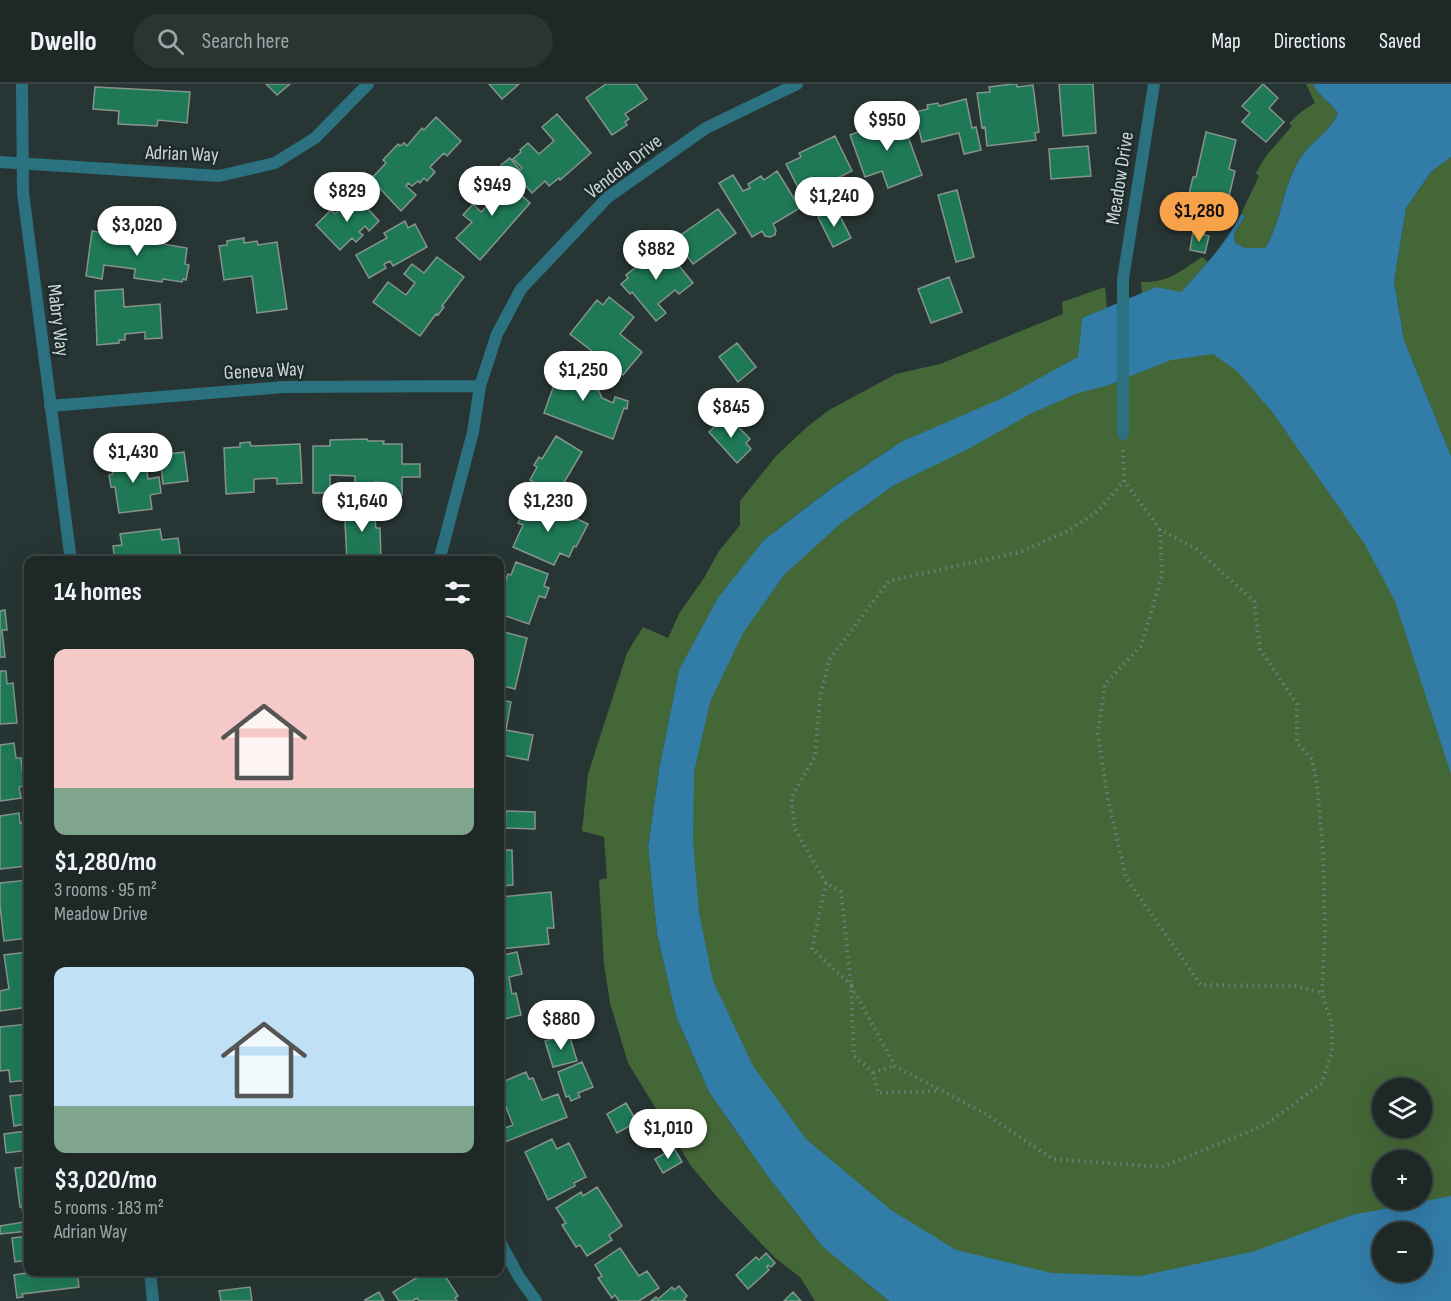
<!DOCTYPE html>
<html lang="en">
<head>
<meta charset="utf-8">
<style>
	body { margin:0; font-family:"Sofia Sans Condensed",sans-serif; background:#2a3433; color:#f1f3f6; height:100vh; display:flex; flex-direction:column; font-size:22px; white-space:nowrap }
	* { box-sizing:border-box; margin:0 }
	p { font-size:20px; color:#a0a6a7 }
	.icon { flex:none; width:33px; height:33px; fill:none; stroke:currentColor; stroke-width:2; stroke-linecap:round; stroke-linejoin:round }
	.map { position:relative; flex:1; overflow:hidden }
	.drawer { position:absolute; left:24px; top:472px; width:480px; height:720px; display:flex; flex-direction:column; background:#1d2827; border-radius:12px; box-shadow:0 6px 24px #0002,0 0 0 2px #3b4444 }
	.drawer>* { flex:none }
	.controls { position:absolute; left:1372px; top:994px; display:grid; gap:12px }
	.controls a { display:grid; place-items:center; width:60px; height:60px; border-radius:50%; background:#1d2827; box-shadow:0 6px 24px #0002,0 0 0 2px #3b4444; font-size:30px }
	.price { position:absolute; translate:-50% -51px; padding:0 14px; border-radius:21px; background:#fff; color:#222; font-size:20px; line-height:39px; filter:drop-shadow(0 2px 3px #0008) }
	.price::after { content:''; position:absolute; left:50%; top:36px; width:18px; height:14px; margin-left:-9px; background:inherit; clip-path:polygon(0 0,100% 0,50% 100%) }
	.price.on { background:#f7a149; color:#111 }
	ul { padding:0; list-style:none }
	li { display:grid; align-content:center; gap:12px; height:318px; padding:0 30px }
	li span { display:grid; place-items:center; height:186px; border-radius:12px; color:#555 }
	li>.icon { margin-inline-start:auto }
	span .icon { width:108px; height:108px; fill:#fffc; stroke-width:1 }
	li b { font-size:26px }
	h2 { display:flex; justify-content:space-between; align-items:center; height:72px; padding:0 30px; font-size:26px }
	header { display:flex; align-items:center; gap:36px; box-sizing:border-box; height:84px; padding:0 30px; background:#1d2827; border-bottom:2px solid #3b4444 }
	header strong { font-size:28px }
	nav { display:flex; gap:33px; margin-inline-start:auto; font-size:21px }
	.search { width:420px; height:54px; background:#2a3433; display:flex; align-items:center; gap:15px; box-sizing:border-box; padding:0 21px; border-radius:33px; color:#a0a6a7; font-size:22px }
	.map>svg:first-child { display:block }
	.green { fill:#446737; fill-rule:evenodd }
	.water { fill:#327ca8; fill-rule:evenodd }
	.building { fill:#1f7957; stroke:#86948c; stroke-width:1.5 }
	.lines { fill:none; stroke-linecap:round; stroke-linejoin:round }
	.path { stroke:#707c7b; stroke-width:4; stroke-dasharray:1.5 4.5; stroke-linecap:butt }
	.minor { stroke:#2c717f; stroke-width:12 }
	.labels { text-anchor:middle; stroke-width:5; stroke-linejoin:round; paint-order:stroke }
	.street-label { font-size:20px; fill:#ced7d6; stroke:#1d2c2a }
</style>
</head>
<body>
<header>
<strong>Dwello</strong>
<div class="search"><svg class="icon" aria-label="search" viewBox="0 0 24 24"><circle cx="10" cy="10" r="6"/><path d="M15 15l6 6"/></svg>Search here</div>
<nav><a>Map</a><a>Directions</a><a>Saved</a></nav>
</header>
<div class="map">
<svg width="1451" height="1217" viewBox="0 0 1451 1217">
	<rect width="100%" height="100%" fill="#273634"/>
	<path class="green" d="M1306,0H1313C1318,12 1331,18 1338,29C1331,47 1313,56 1302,72C1282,100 1283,136 1265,164H1245L1235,159L1234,150L1245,132L1241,130L1259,92L1256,89L1266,72L1292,42L1289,39L1301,28L1315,19Z
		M1451,73V372L1404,256L1394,198L1406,124L1431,88Z
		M1202,173L1208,178L1181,209L1156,203L1142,209L1141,198C1168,199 1181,187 1202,173Z
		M1105,203L1107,224L1082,234L1079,269L1291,217L1451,531V1207L1401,1217L849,1178L682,900L673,629L825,425L901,358L832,404L764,456L679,586L659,686L648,763L657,849L676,932L709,1008L766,1090L823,1162L889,1217H815L800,1193L775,1174L718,1114L691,1082L628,979L610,919L604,880L599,796L607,794L604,753L582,747L588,690L627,569L643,543L668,554L680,528L704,494L719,467L740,441V417L776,372L807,343L829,326L896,290L940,280L1063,230L1062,218ZM1383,1005H1422V1044H1383ZM1383,1077H1422V1116H1383ZM1383,1149H1422V1188H1383Z"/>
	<path class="water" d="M1313,0H1451V73L1431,88L1406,124L1394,198L1404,256L1451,372V690L1395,517L1364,459L1273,329L1237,287L1213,270L1171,276L1106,302L1078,309L1030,330L970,364L894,401L840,440L784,491L743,549L710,618L694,688L693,756L699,829L713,897L753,982L806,1055L891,1126L956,1166L1052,1189L1141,1192L1255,1167L1352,1131L1451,1112V1217H889L823,1163L766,1090L709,1008L676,932L657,849L648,763L659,686L679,586L718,514L764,456L832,404L901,358L1005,313L1078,273L1082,234L1156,203L1181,208C1203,184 1226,160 1241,130L1245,132L1234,150L1235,159L1245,164H1265C1283,136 1282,100 1302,72C1313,56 1331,47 1338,29C1331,18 1318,12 1313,0ZM1383,1149H1422V1188H1383Z"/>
	<path class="building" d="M266,0H290L277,11Z
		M489,0H519L502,15Z
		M606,0H636L647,15L625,30L629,35L625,38L627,41L612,51L586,14Z
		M1012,0H1017V3L1033,1L1039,48L1035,49L1036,56L987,62L985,43L982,44L977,9L990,8L989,3Z
		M1059,0H1093L1096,49L1063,52Z
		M1263,0L1278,14L1269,24L1284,38L1266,58L1242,38L1250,29L1242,22Z
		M95,3L190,8L187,39L158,36L157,42L118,40L119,27L93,25Z
		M966,15L972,44L976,43L981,66L964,70L959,49L922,58L915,28L928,25L927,21L938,19L939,22Z
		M557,30L591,69L560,96L559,94L549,102L545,97L532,109L525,101L521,104L501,81L510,74L520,86L522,84L513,75L521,68L520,66L528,59L539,70L554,57L542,43Z
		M436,33L461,57L447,72L444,69L430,83L435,88L427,97L424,94L420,99L418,97L412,102L408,99L406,102L416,111L401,127L371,95L386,79L383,76L398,60L400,62L404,59L407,62L422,44L424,46Z
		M901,33L922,91L888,104L882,87L865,93L850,51L874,42L873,40L890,34L891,36Z
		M1206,48L1236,56L1229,85L1235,87L1229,112L1219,109L1211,142L1183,135L1193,93H1196Z
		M835,52L852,87L802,111L786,80L801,73L799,69Z
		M1088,62L1091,92L1051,95L1049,65Z
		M777,87L800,124L773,140L776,146L775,151L770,153L765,152L762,147L752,153L719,99L733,91L743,107L750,104L748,100L761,92L764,96Z
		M499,90L530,119L480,176L456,154L472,138L463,131L473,120L481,128L490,119L480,109Z
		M957,106L974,173L956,178L938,111Z
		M355,111L379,137L369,147L365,142L359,148L363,151L356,158L352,154L340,166L316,141L331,126L335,130Z
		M836,124L851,154L833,163L818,133Z
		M718,125L736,149L693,180L675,155Z
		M405,137L408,144L415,140L427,163L393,182L390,177L384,180L386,184L369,194L356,171L387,154L384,149Z
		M92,147L120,151L121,148L164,155L163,160L187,164L185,180L189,181L186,196L183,195L182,198L163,195L162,198L134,194L135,185L104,181L102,195L86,192Z
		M1193,148L1209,152L1205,169L1190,166Z
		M244,154V159L257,157L258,161L277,158L287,225L257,229L252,192L224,196L219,162L227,161V157Z
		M663,162L693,199L679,210L675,206L658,220L666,229L656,237L632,208L630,210L621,200L628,194L626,191Z
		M437,173L464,193L442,222L444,223L438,231L436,230L420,252L373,218L388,198L406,211L415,199L404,190L412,180L424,189Z
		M949,193L962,228L931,239L918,205Z
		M123,205L124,223L160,220L162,254L145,255V248L125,250V256H119V259L97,261L95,207Z
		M609,213L634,233L620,250L642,268L623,291L570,250L597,216L603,221Z
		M737,259L756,283L738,298L719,273Z
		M563,277L595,289L590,303L599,307L602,314L613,319L615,313L628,317L627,325L624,324L613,355L544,329L554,301L549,299L552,290L557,292Z
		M727,331L750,355L746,359L751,365L737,379L709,348Z
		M556,352L582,368L556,412L530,396L537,383L534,381L539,373L542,375Z
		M367,355L368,357H384L383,360H402V380H420V393H402V411H379V398H375V405H367V399H364V406H359V399H355V392L330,391V409H313V362H330V356Z
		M250,358L251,362L300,360L302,399L277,400V394L254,395V408L226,410L224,364L240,363V359Z
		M184,368L188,397L163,400L160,371Z
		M145,371L148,395L159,393L161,409L150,411L152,425L119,429L115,403H111L109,391L113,390L111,375Z
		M536,415L588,440L576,463L574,462L569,473L560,469L554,481L513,463L523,441L518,439L525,424L530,426Z
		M373,419L376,444H380L381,477H347L344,420Z
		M160,445L162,456L178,454L181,475L115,477L113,462L122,461L120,450Z
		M516,478L548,490L544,502L549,504L545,514L539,512L529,540L500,530L504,514L500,512L508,490L511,491Z
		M5,526L7,546H2L5,573H0V527Z
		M500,547L527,554L515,605L500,601Z
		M0,587H6L7,600L13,599L17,639L0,640Z
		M500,616L511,618L506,646L533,651L528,676L502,671L501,674L500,673Z
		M14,659L16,674H21L24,702L19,703L21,714L0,717V661Z
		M506,727L535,728V745L505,744Z
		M19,729L20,739L25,738L28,764L24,765L26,782L0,785V732Z
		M500,749L501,766H512L513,801L500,802Z
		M28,796V854L4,857L0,822V799Z
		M551,808L554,844H547L549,860L500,865V813Z
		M28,868V923L0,927V907L9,905L4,871Z
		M517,868L522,890L509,893L512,910L516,909L521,931L500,936V874L504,873L503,871Z
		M28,940V996L10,998L9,986L0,987V943Z
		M569,950L577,977L553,983L545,957Z
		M582,978L593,1003L578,1009L580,1013L571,1017L569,1012L566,1013L558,988Z
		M526,988L529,995L533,994L542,1016L558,1010L567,1033L500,1060V1046L513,1041L500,1008V999Z
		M28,1010V1066L6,1069L4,1050L26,1047L25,1040L14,1042L10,1012Z
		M626,1019L637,1038L617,1049L607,1030Z
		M552,1055L557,1065L569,1059L586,1093L574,1099L575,1102L548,1116L525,1068Z
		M674,1064L682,1078L663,1089L655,1075Z
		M28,1083V1147L0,1150V1142L24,1138L22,1123H20L15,1084Z
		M597,1103L622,1142L609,1151L612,1156L587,1172L580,1161L576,1163L562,1141L566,1139L556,1124L581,1108L583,1112Z
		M28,1152V1176L15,1178L12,1154Z
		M620,1164L639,1192L647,1187L659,1204L639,1217H619L615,1211L612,1214L598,1194L602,1192L595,1181Z
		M766,1169L775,1179L771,1183L768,1181L767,1183L769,1186L748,1205L736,1191L756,1173L759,1176Z
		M33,1188H77L79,1203L22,1210L23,1213L17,1214L14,1191Z
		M426,1188H437L440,1193L444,1190L458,1212L455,1214L457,1217H419L417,1214L412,1217H399L393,1208Z
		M679,1202L687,1212L684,1215L686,1217H651L656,1213L658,1215L672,1203L674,1206Z
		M250,1203L252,1217H221L219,1207Z
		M379,1208L384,1217H366L365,1216Z
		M793,1208L801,1217H784Z"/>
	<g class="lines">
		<path class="path" d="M1123,366L1124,397L1098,427L1068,447L1020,468L889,497L829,576L820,615L815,672L791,714L795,745L826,799L841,808L851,901L895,982L984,1029L1053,1075L1162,1083L1265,1041L1322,999L1332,967V940L1322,909L1325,850L1323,769L1317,699L1312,675L1297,659V620L1260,565L1254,517L1196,465L1160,445L1124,397
			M1160,445L1162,492L1141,562L1105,600L1098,650L1108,715L1126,794L1201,901L1295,902L1322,909
			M826,799L812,865L851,901L854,972L873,988L895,982
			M873,988L878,1009L940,1007"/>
		<path class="minor" d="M22,0L23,109L71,477
			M0,78L219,92L275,79L315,54L368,0
			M50,322L284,303L480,302
			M1123,350V195L1154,0
			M439,477L473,348L480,302L497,250L521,205L608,113L706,44L797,0
			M500,1158L519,1193L536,1217
			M150,1188L153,1217"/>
	</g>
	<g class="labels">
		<g class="street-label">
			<text transform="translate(182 69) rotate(2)" y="7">Adrian Way</text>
			<text transform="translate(623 82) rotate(-38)" y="7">Vendola Drive</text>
			<text transform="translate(1119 94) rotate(-81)" y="7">Meadow Drive</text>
			<text transform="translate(59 236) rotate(83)" y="7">Mabry Way</text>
			<text transform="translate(264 286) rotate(-3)" y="7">Geneva Way</text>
		</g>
	</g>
</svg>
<div class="controls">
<a><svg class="icon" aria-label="layers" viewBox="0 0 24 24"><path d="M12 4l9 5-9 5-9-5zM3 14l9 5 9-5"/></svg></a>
<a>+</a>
<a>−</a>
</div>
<b class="price" style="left:887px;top:68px">$950</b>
<b class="price" style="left:492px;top:133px">$949</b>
<b class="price" style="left:347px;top:139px">$829</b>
<b class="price" style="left:834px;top:144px">$1,240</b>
<b class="price on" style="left:1199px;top:159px">$1,280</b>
<b class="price" style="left:137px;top:173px">$3,020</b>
<b class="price" style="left:656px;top:197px">$882</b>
<b class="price" style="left:583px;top:318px">$1,250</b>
<b class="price" style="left:731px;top:355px">$845</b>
<b class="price" style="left:133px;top:400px">$1,430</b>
<b class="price" style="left:362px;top:449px">$1,640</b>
<b class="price" style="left:548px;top:449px">$1,230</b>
<b class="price" style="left:561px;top:967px">$880</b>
<b class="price" style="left:668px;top:1076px">$1,010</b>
<section class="drawer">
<h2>14 homes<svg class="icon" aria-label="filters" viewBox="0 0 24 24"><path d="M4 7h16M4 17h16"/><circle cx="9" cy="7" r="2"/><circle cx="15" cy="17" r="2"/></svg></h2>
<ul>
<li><span style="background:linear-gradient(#f6c9c9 75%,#7fa58c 0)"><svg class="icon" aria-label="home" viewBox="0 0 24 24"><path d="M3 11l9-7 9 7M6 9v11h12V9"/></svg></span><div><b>$1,280/mo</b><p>3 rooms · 95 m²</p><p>Meadow Drive</p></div></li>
<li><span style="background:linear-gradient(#bfe0f5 75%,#7fa58c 0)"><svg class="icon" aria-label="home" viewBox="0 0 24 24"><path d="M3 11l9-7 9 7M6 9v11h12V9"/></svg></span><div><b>$3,020/mo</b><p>5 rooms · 183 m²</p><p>Adrian Way</p></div></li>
</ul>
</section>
</div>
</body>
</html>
